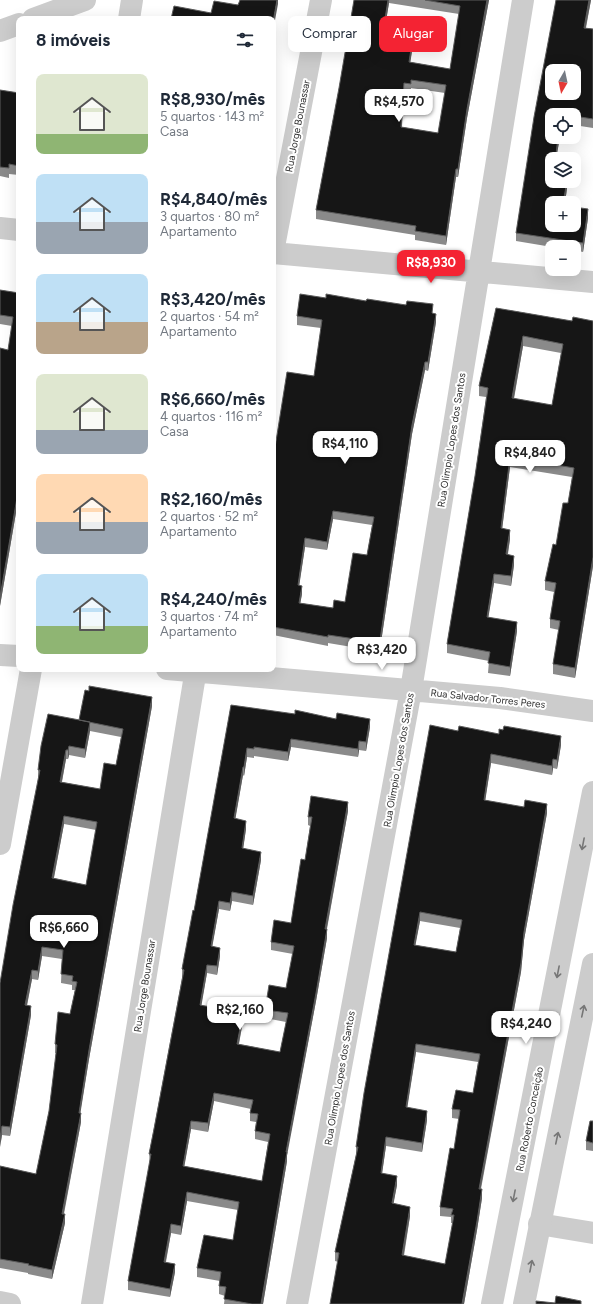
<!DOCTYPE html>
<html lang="pt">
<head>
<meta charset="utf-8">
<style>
	body { margin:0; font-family:Figtree,sans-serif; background:#f2f2f3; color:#1f2937; height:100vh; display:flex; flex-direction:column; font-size:15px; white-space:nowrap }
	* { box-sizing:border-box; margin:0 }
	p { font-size:13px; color:#747a83 }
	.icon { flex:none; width:22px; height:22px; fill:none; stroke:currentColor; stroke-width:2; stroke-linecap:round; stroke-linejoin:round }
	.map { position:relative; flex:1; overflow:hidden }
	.drawer { position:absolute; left:16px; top:16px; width:260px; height:656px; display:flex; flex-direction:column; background:#fff; border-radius:8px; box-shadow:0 4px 16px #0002 }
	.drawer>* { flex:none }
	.top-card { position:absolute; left:288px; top:16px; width:245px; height:36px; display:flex; gap:8px }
	.needle { width:26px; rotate:189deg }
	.buttons { position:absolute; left:545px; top:64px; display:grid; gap:8px }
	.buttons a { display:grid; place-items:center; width:36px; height:36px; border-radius:8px; background:#fff; box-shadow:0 4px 16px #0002; font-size:20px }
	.price { position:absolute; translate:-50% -34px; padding:0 9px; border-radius:8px; background:#fff; color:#222; font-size:13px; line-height:26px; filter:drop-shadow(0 1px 2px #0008) }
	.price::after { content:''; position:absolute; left:50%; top:24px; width:12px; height:9px; margin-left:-6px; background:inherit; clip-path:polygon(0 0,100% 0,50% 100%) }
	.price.current { background:#f42333; color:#fff }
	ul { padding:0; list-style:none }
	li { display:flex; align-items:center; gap:12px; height:100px; padding:0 20px }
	li span { display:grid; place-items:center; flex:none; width:112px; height:80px; border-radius:8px; color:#555 }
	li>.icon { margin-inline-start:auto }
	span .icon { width:48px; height:48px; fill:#fffc; stroke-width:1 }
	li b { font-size:17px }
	h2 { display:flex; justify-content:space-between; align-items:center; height:48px; padding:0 20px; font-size:17px }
	.pill { padding:0 14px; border-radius:8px; background:#fff; box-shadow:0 4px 16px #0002; font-size:14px; line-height:36px }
	.pill.current { background:#f42333; color:#fff }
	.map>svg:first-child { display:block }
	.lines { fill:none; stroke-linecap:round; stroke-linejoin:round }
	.minor { stroke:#ccc; stroke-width:22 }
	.tertiary { stroke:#ccc; stroke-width:22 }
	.wall { fill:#8a8a8a; fill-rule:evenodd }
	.shaded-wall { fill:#5c5c5c }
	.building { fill:#161616; stroke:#5c5c5c; fill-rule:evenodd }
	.oneway { stroke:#767676 }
	.labels { text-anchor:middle; stroke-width:4; stroke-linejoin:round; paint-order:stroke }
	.street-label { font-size:10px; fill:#2f2f2f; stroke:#fff }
</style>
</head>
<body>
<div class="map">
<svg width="593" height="1304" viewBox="0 0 593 1304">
	<rect width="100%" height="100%" fill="#fff"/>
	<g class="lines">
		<path class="minor" d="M33,19L85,0
			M129,19L132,0
			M0,31L19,24
			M0,228L19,230
			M273,252L321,0
			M273,253L593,282
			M0,655L19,656
			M167,669L500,698L593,711
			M0,844L31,669
			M539,1224L593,1233
			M0,1302L10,1304
			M92,1304L196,669
			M297,1304L411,690L523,0"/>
		<path class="tertiary" d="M492,1304L593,792
			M524,1304L593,964"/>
	</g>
	<path class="wall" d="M354,0H489L467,118L458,177H456L446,245L415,240V235L316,219V210L339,88ZM389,3L459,14L450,69L410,62L413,45L384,31ZM411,88L445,93L438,133L402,127L404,92L411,93Z
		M556,0H591L586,28L593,29V128L574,125V115H552V137H560L552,181H568L565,203H552L588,218L583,252L574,250V247H552L516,241V233Z
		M0,90L19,93V175L9,174V178L0,176Z
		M0,290L19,293V495L0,606V348L8,350L12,326L0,324Z
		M326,298L433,313L436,322L428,371L425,370L412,434L380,649L376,648V651L328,643V646L273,635V460L314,376L321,328L297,325V316ZM333,519L372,525L367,555L345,602L333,608L300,603L302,594L299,585L305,547L327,550Z
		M496,308L572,321H593V566L575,678L553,674V664L559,630L550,628V619L554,592L545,590V581L568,503L572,477L510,467L502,529L510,539L508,554L514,565L511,586L494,583L488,617L517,631L510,676L488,673L489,661L447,653V644L475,476L486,397L479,396V386ZM523,346L561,353L552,405L514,399Z
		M231,705L370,727L366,751L359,750L358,757L291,747L288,761L254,756V758L247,757L244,776L243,775L235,819L246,829L243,848L261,860L253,905L232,901L230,911L219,909L212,946L220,956L217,975L207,973L201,1005L243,1021L239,1044L280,1052L286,1022L265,1018V1010L286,988L293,954L271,950V942L291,923L305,860L310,826L308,825V817L348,811L327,929V938L316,1001L287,1152V1161L263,1304H224L225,1296L219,1294V1286L220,1281L197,1277V1268L233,1240L238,1210L187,1201L181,1235L171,1233L166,1262L175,1272L170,1297L128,1290V1281L150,1162L149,1154L182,978V969L194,911ZM214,1101L251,1109L250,1113V1121L256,1122L255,1131V1139L268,1142L262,1181L184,1166L191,1129L208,1132Z
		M152,706L89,1059L80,1113L81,1122L64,1214L65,1223L52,1279L28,1274V1273L0,1268V1166L36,1174L49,1111L56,1053H55V1044L70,1014L75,990H72V985L61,983L62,959L42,956L38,980L32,979L27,1006L31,1015L10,1136L2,1135L0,1147L38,779V770L79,720ZM90,731L121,737L116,765L100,789L62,782L66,759H68L69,755L85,758ZM64,824L96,830L86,885L54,878Z
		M458,731L499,734L561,745L557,769L553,768L552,775L491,763L485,800L547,813L524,940L521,972L481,1189L482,1198L477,1230L464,1304L335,1261V1252L356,1155V1147ZM420,921L460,928L456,952L415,945ZM416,1052L478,1062L473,1093L452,1109V1118L459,1119L454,1149L440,1207V1216L451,1217V1223H453L445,1264L404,1256L410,1216L393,1204L397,1185L382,1173L386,1146L422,1152L427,1120L407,1107Z
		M593,1121V1151L586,1150V1141Z"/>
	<path class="shaded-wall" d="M277,0H278V4L273,31V22Z
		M388,0H389V3L383,40V31Z
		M487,0H489L467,118L458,177V169L467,109Z
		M589,0H591L584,36V28Z
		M413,36V45L409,71V62Z
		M404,83V92L401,136V127Z
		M558,137H560L556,159V154Z
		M456,169V177L446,245V236Z
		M567,181H568L565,203H563Z
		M588,209V218L583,252V243Z
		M436,314V322L428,371V362Z
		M523,336V346L512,408V398Z
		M425,362V370L412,434L380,649V640L412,425Z
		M510,457V467L501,538V528Z
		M19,486V495L0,606V597Z
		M333,511V519L327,550V542Z
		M510,530V539L506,564V554Z
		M305,538V547L298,594V585Z
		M514,556V565L511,586V576Z
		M593,557V566L575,678V668Z
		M494,574V583L487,626V617Z
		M302,586V594L299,611V603Z
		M517,622V631L510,676V667Z
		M152,697V706L89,1059L79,1122V1113L89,1050Z
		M370,719V727L366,751V742Z
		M90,722V731L85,758V749Z
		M561,736V745L557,769V760Z
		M291,739V747L288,761V752Z
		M359,741V750L358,757V749Z
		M69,746V755L68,759V750Z
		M247,748V757L244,776V767Z
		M66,750V759L60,791V782Z
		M491,754V763L484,809V800Z
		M553,759V768L552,775V766Z
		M243,767V775L234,827V818Z
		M348,802V811L325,938V929Z
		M547,804V813L524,940L521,972L479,1197V1189Z
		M64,816V824L52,887V878Z
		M246,821V829L242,857V848Z
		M261,852V860L253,905V896Z
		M232,892V901L230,911V903Z
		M219,901V909L211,954V946Z
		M420,912V921L414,953V945Z
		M327,929V938L316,1001L286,1161V1152Z
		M42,947V956L38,980V971Z
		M220,948V956L217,975V966Z
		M207,965V973L200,1014V1005Z
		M32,970V979L25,1014V1005Z
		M31,1006V1015L10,1136V1127Z
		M243,1013V1021L237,1053V1044Z
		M416,1044V1052L406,1116V1107Z
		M214,1093V1101L208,1132V1123Z
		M427,1111V1120L422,1152V1143Z
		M81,1113V1122L62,1222V1214Z
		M191,1121V1129L183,1174V1166Z
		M2,1126V1135L0,1147V1139Z
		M386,1137V1146L381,1181V1173Z
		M287,1152V1161L263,1304H261Z
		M397,1176V1185L392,1212V1203Z
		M482,1189V1198L477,1230L464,1304H462Z
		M187,1192V1201L181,1235V1226Z
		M410,1207V1216L402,1264V1255Z
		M65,1214V1223L52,1279V1270Z
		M171,1224V1233L164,1270V1262Z
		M175,1264V1272L170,1297V1289Z"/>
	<path class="building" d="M240,0H277L273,22V19H171L174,6L211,13L214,1L238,5Z
		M354,0H388L383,31L413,36L409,62L450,69L460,6L425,0H487L467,109L458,169H456L446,236L415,231L416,226L316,210L339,88ZM411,80L446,85L438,133L401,127L404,83L411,84Z
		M556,0H589L584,28L593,29V119L574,116V115H552V137H558L556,154L566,155V159H552V181H567L563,203H552V225H574V207L588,209L583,243L516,233L534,117ZM552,71H574V93H552Z
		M0,90L19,93V166L9,164V168L0,167Z
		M0,290L19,293V486L0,597V348L8,350L13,317L0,315Z
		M300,294L326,298V294L366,301L367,299L406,305L407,301L433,304L432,313L436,314L428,362H425L412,425L380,640H376V642L328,635V637L273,627V460L287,372L314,376L322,320L297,316ZM333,511L374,517L367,555L353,553L345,602L334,600L333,608L299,603L302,586L298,585L305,538L327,542Z
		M496,308L572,321L573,317L593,321V557L575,668L553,664L560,621L550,619L556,583L545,581L553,544L556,545L563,503H568L574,468L510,457L501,528L510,530L506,554L514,556L511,576L494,574L487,617L517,622L510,667L488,663L490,652L447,644L475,476L488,388L479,386ZM523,336L563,344L552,405L512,398Z
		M89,686L152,697L89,1050L79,1113H81L62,1214H65L52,1270L28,1265L29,1264L0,1259V1166L36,1174L49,1111L57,1045L55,1044L58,1012L70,1014L77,982L72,981L73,976L61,974L63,950L42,947L38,971L32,970L25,1005L31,1006L10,1127L2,1126L0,1139V983L13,905L40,770H38L41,746L48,714L90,722L85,749L69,746L68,750H66L60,782L100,789L104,763L116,765L123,729L79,720L85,690L89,691ZM64,816L97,822L86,885L52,878Z
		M231,705L295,714V710L336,719L337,713L370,719L366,742L359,741L358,749L291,739L288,752L254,747V749L247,748L244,767H243L234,818L246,821L242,848L261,852L253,896L232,892L230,903L219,901L211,946L220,948L217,966L207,965L200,1005L243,1013L237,1044L280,1052L288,1013L265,1010L269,985L286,988L294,946L271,942L274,920L291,923L301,859L305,860L312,817H308L311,796L348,802L325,929H327L316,993L286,1152H287L261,1304H252L224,1299L226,1287L219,1286L221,1272L197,1268L204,1235L233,1240L239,1202L187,1192L181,1226L171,1224L164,1262L175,1264L170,1289L128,1281L151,1154H149L154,1129L184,970L182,969L193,910L194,911ZM214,1093L253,1100L250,1113L258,1114L255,1131L270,1134L262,1181L183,1166L191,1121L208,1123Z
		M430,725L458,731L459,726L499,734V729L503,730L504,726L561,736L557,760L553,759L552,766L491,754L484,800L524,807L525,800L547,804L524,932L521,963L479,1189H482L477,1221L462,1304H330L339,1253L335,1252L358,1147H356L364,1093ZM420,912L462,920L456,952L414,945ZM416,1044L480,1054L473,1093L456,1090L452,1109L460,1110L454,1149L450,1148L440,1207L453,1209L451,1215H454L445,1264L402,1255L410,1207L392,1203L397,1176L381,1173L386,1137L422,1143L427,1111L406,1107Z
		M590,1121H593V1143L586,1141Z
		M556,1296L581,1301V1304H536V1301L555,1303Z"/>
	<defs><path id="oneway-shaft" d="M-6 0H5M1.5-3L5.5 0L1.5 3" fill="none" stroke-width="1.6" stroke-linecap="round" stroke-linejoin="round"/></defs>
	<g class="oneway">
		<use href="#oneway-shaft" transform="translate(583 844) rotate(101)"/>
		<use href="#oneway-shaft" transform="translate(558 972) rotate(101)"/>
		<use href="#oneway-shaft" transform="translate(583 1011) rotate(-78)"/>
		<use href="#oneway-shaft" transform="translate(557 1138) rotate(-78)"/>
		<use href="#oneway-shaft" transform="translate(514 1196) rotate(101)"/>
		<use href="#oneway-shaft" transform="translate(531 1266) rotate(-79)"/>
	</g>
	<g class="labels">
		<g class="street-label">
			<text transform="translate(297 126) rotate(-79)" y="4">Rua Jorge Bounassar</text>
			<text transform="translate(451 440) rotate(-81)" y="4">Rua Olimpio Lopes dos Santos</text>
			<text transform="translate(488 698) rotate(6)" y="4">Rua Salvador Torres Peres</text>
			<text transform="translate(398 760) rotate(-80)" y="4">Rua Olimpio Lopes dos Santos</text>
			<text transform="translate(144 986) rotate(-81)" y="4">Rua Jorge Bounassar</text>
			<text transform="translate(339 1078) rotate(-80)" y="4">Rua Olimpio Lopes dos Santos</text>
			<text transform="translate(529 1119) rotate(-79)" y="4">Rua Roberto Conceição</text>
		</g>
	</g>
</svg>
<div class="buttons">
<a><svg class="needle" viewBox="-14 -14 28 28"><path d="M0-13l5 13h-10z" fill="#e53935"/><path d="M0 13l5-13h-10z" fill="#747a83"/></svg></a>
<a><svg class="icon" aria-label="locate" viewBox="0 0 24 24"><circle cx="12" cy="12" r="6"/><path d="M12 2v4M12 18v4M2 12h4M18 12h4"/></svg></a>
<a><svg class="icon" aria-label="layers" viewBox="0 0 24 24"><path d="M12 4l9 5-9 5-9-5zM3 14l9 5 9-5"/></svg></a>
<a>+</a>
<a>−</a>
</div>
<b class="price" style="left:399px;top:123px">R$4,570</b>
<b class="price current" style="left:431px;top:284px">R$8,930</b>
<b class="price" style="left:345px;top:465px">R$4,110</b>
<b class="price" style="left:530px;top:474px">R$4,840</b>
<b class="price" style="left:382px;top:671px">R$3,420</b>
<b class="price" style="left:64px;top:949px">R$6,660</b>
<b class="price" style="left:240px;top:1031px">R$2,160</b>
<b class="price" style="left:526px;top:1045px">R$4,240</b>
<div class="top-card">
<a class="pill">Comprar</a>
<a class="pill current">Alugar</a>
</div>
<section class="drawer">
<h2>8 imóveis<svg class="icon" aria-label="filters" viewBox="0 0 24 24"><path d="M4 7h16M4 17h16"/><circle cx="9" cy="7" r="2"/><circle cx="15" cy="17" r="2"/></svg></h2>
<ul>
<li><span style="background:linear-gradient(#dfe7d0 75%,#8fb573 0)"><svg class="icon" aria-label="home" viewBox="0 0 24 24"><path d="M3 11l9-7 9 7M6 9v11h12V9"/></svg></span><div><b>R$8,930/mês</b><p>5 quartos · 143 m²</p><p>Casa</p></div></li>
<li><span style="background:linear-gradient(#bfe0f5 60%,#9aa5b1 0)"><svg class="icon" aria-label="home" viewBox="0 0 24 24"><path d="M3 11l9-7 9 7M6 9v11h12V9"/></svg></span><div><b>R$4,840/mês</b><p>3 quartos · 80 m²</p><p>Apartamento</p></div></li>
<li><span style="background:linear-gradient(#bfe0f5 60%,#b9a48a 0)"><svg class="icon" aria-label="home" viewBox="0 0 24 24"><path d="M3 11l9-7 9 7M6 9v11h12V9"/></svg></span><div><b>R$3,420/mês</b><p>2 quartos · 54 m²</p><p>Apartamento</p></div></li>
<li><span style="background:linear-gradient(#dfe7d0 70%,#9aa5b1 0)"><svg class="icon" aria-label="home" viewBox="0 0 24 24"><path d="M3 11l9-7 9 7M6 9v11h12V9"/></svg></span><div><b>R$6,660/mês</b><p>4 quartos · 116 m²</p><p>Casa</p></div></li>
<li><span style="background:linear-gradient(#ffd9b3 60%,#9aa5b1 0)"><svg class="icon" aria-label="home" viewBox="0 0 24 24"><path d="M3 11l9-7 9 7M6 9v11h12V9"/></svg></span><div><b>R$2,160/mês</b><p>2 quartos · 52 m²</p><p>Apartamento</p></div></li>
<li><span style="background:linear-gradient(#bfe0f5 65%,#8fb573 0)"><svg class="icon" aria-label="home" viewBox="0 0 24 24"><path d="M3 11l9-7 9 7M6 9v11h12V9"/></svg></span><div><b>R$4,240/mês</b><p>3 quartos · 74 m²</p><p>Apartamento</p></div></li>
</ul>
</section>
</div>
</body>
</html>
